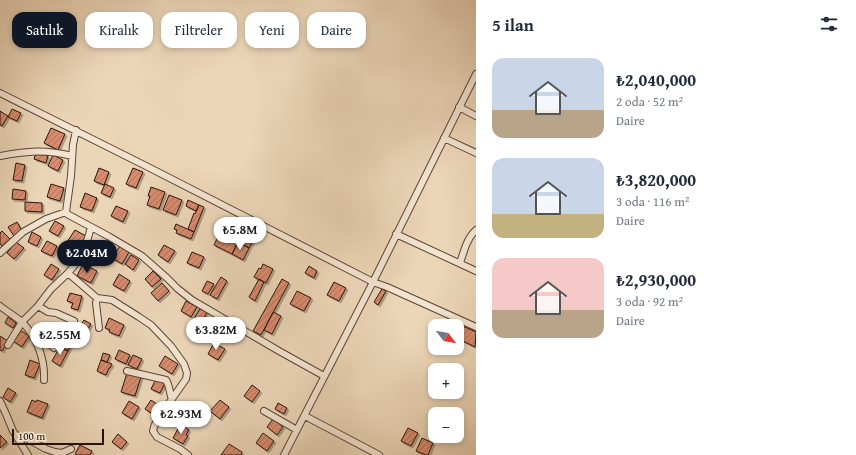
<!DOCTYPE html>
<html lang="tr">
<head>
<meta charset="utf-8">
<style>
	body { margin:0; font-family:"Gentium Book Plus",serif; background:#f2f2f3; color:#1f2937; height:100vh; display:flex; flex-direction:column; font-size:15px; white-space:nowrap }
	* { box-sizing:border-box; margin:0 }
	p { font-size:13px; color:#747a83 }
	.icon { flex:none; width:22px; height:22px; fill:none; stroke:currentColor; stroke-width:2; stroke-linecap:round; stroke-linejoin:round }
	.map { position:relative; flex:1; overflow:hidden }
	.drawer { display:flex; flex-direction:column; background:#fff; width:380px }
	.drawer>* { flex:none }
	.banner { position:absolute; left:12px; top:12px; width:380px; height:36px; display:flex; gap:8px }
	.needle { width:26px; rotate:121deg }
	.tools { position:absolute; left:428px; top:319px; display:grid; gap:8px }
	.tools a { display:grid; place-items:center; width:36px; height:36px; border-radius:8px; background:#fff; box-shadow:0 2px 6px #0003; font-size:20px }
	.scale { position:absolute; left:12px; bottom:10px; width:92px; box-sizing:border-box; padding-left:4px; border:2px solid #2a1306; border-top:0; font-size:11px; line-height:14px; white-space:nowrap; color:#2a1306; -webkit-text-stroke:3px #f3e4d1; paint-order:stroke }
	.price { position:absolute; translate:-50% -34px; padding:0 9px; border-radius:14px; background:#fff; color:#222; font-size:13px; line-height:26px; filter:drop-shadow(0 1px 2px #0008) }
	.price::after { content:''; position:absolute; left:50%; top:24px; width:12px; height:9px; margin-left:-6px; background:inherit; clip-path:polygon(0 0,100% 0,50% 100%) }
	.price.current { background:#111827; color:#fff }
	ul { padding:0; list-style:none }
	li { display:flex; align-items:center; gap:12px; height:100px; padding:0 16px }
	li span { display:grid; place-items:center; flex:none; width:112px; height:80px; border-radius:12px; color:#555 }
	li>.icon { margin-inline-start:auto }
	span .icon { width:48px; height:48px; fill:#fffc; stroke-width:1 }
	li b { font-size:17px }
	h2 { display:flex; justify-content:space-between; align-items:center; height:48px; padding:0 16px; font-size:17px }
	.chip { padding:0 14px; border-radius:12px; background:#fff; box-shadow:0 2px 6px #0003; font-size:14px; line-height:36px }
	.chip.current { background:#111827; color:#fff }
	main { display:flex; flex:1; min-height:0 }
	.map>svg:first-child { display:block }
	.building { fill:url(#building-hatch); stroke:#2a1306; filter:url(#shadow) }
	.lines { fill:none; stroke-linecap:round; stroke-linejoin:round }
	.street-casing { stroke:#5a4432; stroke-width:8 }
	.street { stroke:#f3e4d1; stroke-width:6 }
</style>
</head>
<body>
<main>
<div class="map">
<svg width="476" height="455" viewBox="0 0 476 455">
	<defs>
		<pattern id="building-hatch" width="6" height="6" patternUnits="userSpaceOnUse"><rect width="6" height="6" fill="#d78d6f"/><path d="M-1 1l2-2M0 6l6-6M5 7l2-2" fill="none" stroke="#af7259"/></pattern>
		<filter id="shadow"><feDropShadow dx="2" dy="2" stdDeviation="0" flood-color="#0004"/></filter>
	</defs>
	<rect width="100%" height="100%" fill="#ecd6b8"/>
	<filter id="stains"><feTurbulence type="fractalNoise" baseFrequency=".005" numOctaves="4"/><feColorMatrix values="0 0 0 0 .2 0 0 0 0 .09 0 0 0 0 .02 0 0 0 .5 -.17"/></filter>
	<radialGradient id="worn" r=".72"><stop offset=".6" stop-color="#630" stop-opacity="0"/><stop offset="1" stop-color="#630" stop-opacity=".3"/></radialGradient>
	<path class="building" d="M12,109L21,113L17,121L8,117Z
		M0,111L8,116L2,126L0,125Z
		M51,128L65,134L58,150L44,143Z
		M36,153L48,156L46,163L34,159Z
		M53,155L63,160L58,171L48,166Z
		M16,163L25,165L22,181L13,180Z
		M99,168L109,172L104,185L94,181Z
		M133,168L143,172L136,188L126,184Z
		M51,184L64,188L60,201L47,197Z
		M105,184L114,188L110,197L101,193Z
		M151,187L165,192L159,209L147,205L150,196H148Z
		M13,189L26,191L25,200L12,199Z
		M85,193L97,198L92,211L80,207Z
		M169,195L182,200L176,215L163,210Z
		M188,200L199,205L196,211L186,206Z
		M25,202L42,203V212L25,211Z
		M199,205L204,207L194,232L188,229L194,213L195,214Z
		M116,206L128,211L123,222L111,216Z
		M223,218L228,221L223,229L218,226Z
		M55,221L64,226L58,236L49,231Z
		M17,222L22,231L14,236L8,227Z
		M176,224L194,232L191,239L176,233L177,230L174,229Z
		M246,226L257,232L249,248L238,242Z
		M75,230L86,236L78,249L67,242Z
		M2,231L10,239L2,246L0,244V233Z
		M32,232L41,237L37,246L28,242Z
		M220,233L238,242L232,254L214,245Z
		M47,241L57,246L52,256L41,251Z
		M16,242L24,248L14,259L7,253Z
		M238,242L249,248L243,260L232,254Z
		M164,245L175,251L168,262L158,255Z
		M120,246L129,252L122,264L112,258Z
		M192,252L204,257L199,268L187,263Z
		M131,255L139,260L133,270L125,264Z
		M51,264L59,269L52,280L44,275Z
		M83,264L97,271L91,283L77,276Z
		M263,264L273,269L266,283L254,277L259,268L261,269Z
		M309,266L317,271L314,278L305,273Z
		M153,271L161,279L152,287L145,279Z
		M119,274L130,281L124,291L113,285Z
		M221,277L227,281L217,299L210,295Z
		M259,279L264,282L255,301L249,297Z
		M282,279L289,283L261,335L253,331Z
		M207,281L214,284L208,294L202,291Z
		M334,282L346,288L339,301L327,295Z
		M162,283L169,291L158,301L151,293Z
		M382,289L386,291L378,305L374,302Z
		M297,291L311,298L304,311L290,304Z
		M70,293L82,296L78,310L71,308L73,303L67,301Z
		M186,301L197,307L191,317L181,311Z
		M200,309L207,312L200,326L192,322Z
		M273,312L281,316L272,334L264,330Z
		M8,317L16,323L13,328L5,323Z
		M109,318L124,325L119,336L109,332L110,330L105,328Z
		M84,320L91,324L85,334L78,330Z
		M221,323L234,330L228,340L215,333Z
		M456,323L476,332L475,347L457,338V326H455Z
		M20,330L29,336L22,347L13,341Z
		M0,336L8,341L2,351L0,350Z
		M66,336L74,340L68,351L60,347Z
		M214,343L225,349L218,360L208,354Z
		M60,347L68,351L60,366L52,361Z
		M119,350L130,355L126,364L115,359Z
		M103,353L110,355L107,362L101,360Z
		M133,355L142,359L137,369L128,365Z
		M165,356L178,364L172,374L159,366Z
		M30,360L40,364L34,378L25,375Z
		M101,360L112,364L110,368H109L106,375L97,371Z
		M127,373L141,377L135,396L121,392Z
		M156,379L165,383L160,393L151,389Z
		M252,385L260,391L252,402L244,396Z
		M8,388L16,393L10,402L3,397Z
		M32,400L36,402L37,400L48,404L42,418L27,412Z
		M151,400L161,407L156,416L145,409Z
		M220,400L229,407L220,419L210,411Z
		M129,401L139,407L132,419L122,413Z
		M278,403L287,408L284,414L275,409Z
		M273,419L283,427L277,435L267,427Z
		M179,427L184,429L185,427L189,430L186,435L188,436L183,444L173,438Z
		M408,428L418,433L411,446L401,441Z
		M263,433L274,441L267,451L256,443Z
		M118,434L127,442L121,449L112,442Z
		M0,435L7,442L0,448Z
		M422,438L433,443L428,455H426L416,451Z
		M229,444L242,452L241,455H221Z
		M80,445L92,451L90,455H77L75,454Z"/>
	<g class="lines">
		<g class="street-casing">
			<path id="street" d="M0,93L148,167L373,282L387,287L476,327
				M459,107L476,116
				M76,130L73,145L71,176L66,212L67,214L108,236L142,256L167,278L178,289L192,300L279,351L324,376
				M444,138L476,153
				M0,156C28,151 44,149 72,156
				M396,234L476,271
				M0,253L23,232L46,219L66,212
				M460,263C464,251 467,238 476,230
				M68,273L97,298L105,299L112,300L139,317L151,325L171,346L184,364L187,373L186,379L157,420L154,427L153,431L157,437L180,449L188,455
				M97,298L96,303L99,328
				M0,306C6,311 18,318 23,323C37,338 45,359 44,380
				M38,306L48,312L56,313L74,321
				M30,332L42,337L54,348
				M8,345L22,322L38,306L51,289L68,273L78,261L88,238L91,227
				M127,371L166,380C170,386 169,392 172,399
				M0,401L6,414L13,431L28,455
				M264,411L297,430
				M305,416L379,455
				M16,435L26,438L46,449L55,452L62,453L71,449
				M284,455L373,282L476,74"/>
		</g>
		<use href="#street" class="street"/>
	</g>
	<rect width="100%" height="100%" filter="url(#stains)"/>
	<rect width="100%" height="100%" fill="url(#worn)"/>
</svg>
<div class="tools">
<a><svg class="needle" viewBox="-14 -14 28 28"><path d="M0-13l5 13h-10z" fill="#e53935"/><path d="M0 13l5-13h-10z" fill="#747a83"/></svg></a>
<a>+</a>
<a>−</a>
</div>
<div class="scale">100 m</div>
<b class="price" style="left:240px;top:251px">₺5.8M</b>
<b class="price current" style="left:87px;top:274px">₺2.04M</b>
<b class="price" style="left:216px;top:351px">₺3.82M</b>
<b class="price" style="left:60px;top:356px">₺2.55M</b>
<b class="price" style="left:181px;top:435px">₺2.93M</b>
<div class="banner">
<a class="chip current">Satılık</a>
<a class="chip">Kiralık</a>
<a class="chip">Filtreler</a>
<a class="chip">Yeni</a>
<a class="chip">Daire</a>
</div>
</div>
<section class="drawer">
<h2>5 ilan<svg class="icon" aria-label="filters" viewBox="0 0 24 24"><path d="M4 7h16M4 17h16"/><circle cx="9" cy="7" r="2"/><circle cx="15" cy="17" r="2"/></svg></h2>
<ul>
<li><span style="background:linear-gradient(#c9d6e8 65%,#b9a48a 0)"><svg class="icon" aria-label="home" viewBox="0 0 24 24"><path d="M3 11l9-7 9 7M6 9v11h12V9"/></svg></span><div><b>₺2,040,000</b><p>2 oda · 52 m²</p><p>Daire</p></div></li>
<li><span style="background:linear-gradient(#c9d6e8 70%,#c2b280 0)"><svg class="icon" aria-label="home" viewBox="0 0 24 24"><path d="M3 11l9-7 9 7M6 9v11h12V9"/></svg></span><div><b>₺3,820,000</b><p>3 oda · 116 m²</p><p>Daire</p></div></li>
<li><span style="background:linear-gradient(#f6c9c9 65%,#b9a48a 0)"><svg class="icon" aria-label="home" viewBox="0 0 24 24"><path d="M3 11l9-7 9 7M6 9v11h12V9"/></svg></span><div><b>₺2,930,000</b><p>3 oda · 92 m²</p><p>Daire</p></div></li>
</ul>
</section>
</main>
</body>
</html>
